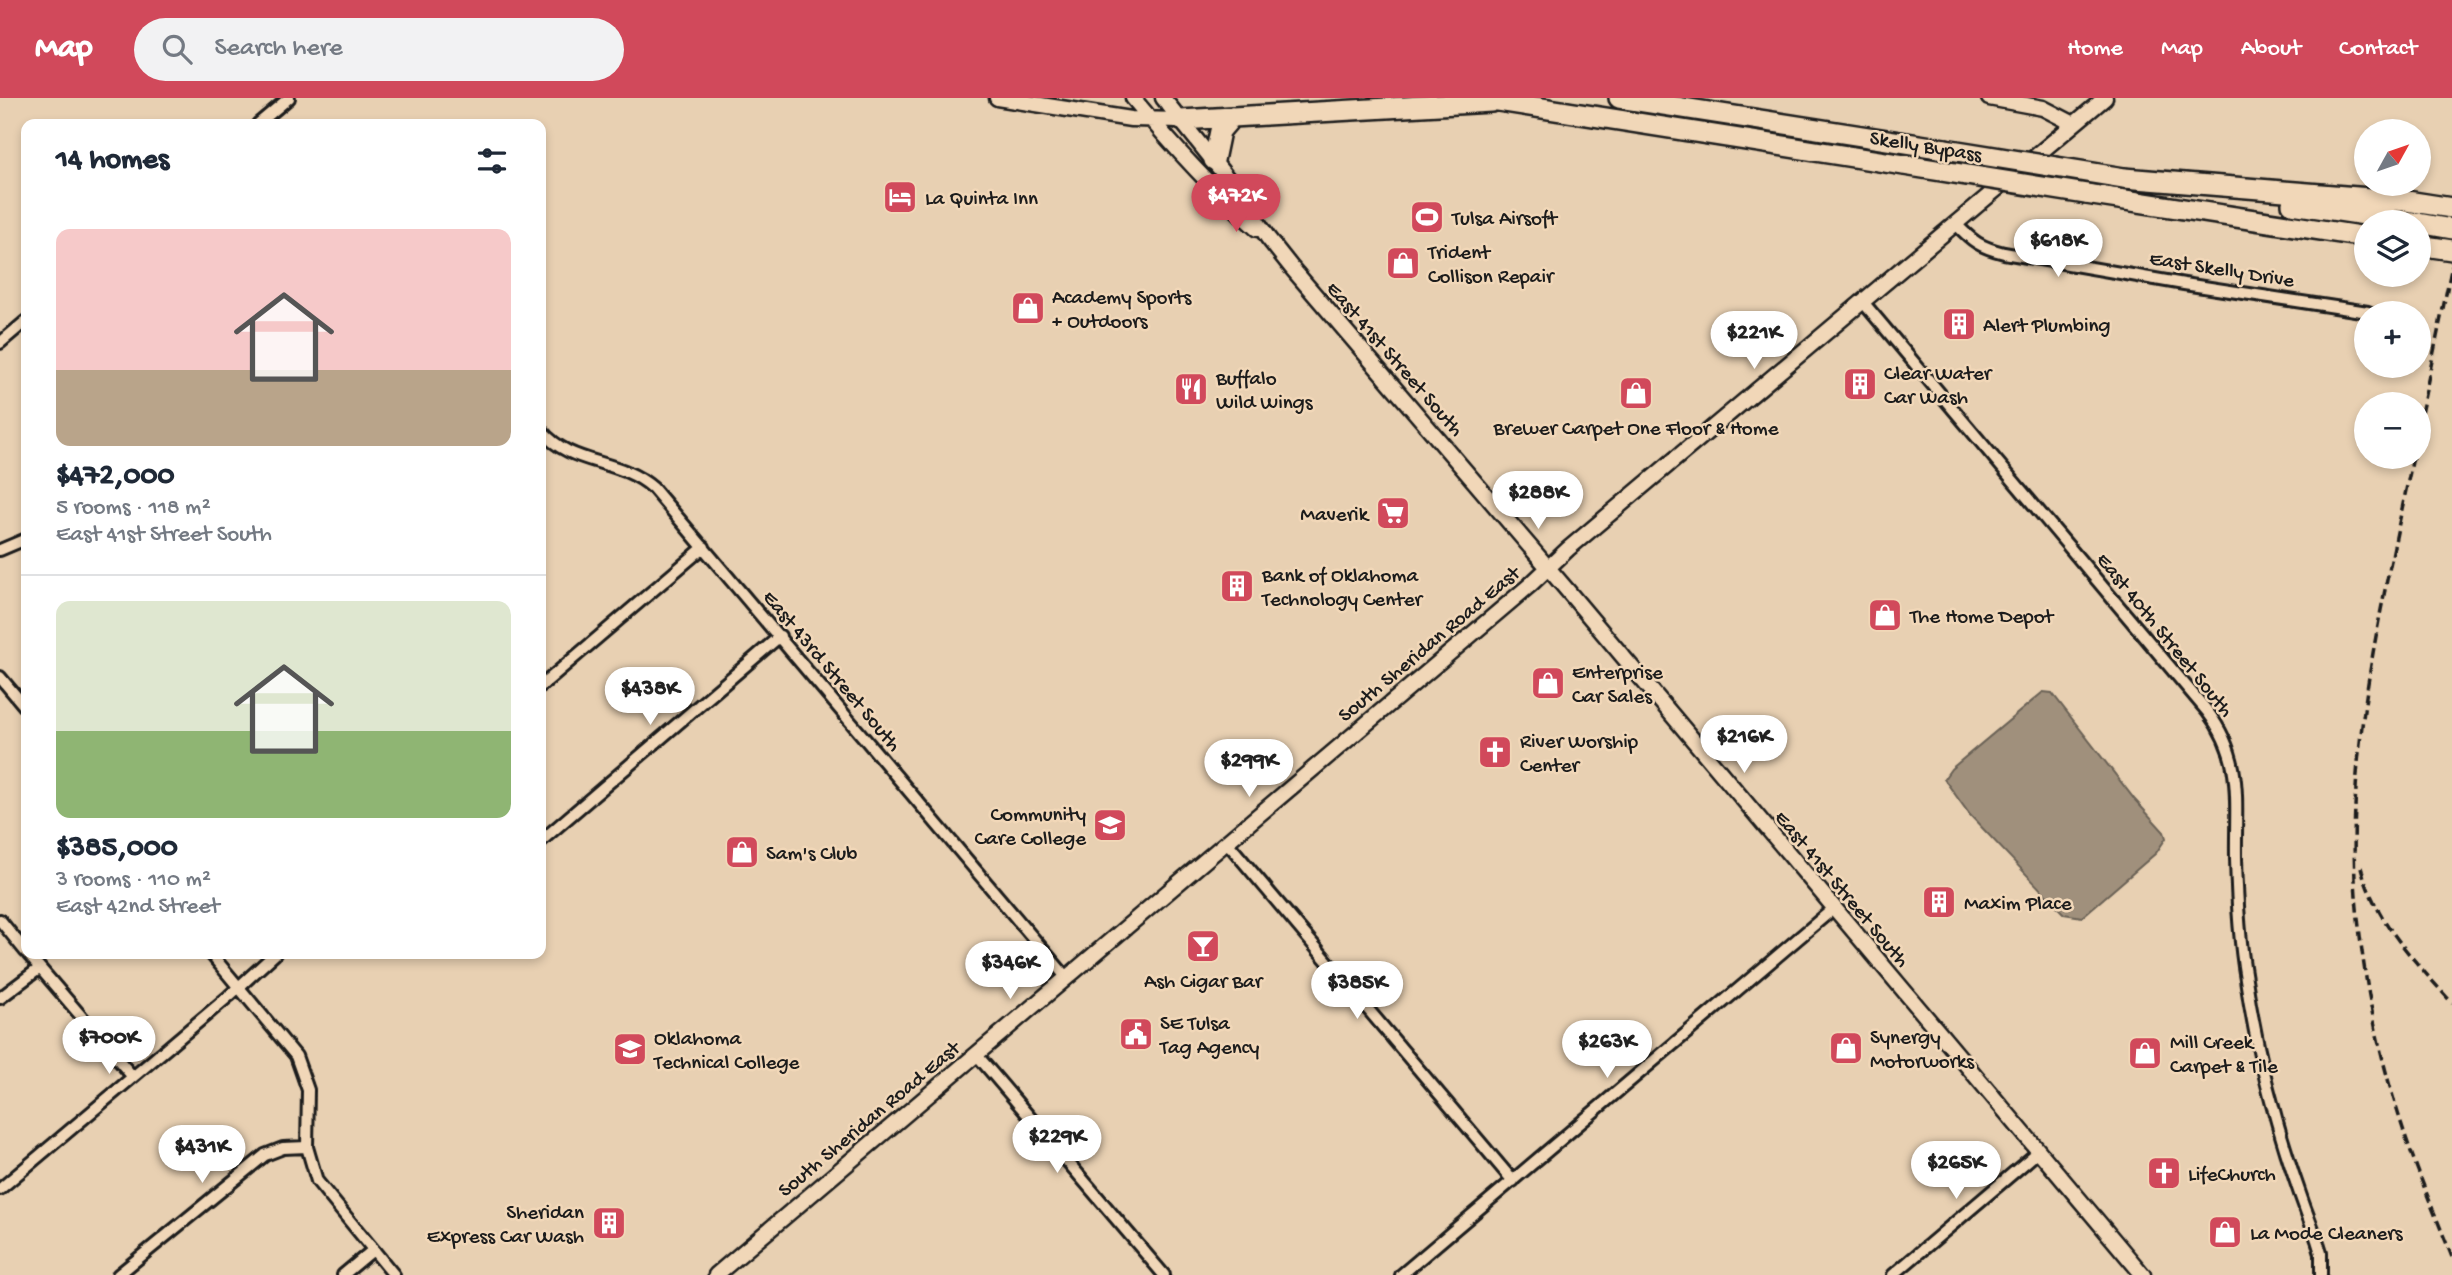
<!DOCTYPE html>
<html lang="en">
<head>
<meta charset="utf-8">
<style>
	body { margin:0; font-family:"Gochi Hand",sans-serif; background:#f2f2f3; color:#1f2937; height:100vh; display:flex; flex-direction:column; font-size:26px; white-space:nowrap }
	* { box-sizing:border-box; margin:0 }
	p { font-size:23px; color:#747a83 }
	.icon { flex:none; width:38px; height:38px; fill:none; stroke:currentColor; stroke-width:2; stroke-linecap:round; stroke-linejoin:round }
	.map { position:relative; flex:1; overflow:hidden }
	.panel { position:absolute; left:21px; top:21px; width:525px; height:840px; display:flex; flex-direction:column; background:#fff; border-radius:14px; box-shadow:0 4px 10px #0003 }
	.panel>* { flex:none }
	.needle { width:46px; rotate:50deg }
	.buttons { position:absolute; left:2354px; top:21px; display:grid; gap:14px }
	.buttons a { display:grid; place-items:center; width:77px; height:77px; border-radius:50%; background:#fff; box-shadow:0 4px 10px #0003; font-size:35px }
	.price { position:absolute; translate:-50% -60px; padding:0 16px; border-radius:24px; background:#fff; color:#222; font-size:23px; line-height:46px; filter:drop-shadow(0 2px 4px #0008) }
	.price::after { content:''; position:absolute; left:50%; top:42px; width:21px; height:16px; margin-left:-10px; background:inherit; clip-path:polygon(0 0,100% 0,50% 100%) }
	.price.selected { background:#d1495b; color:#fff }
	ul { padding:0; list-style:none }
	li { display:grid; align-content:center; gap:14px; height:371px; padding:0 35px }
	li+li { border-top:2px solid #e0e1e3 }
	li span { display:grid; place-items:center; height:217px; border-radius:14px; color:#555 }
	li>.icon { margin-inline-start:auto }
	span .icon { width:126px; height:126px; fill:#fffc; stroke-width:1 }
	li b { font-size:30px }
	h2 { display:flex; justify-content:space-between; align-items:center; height:84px; padding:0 35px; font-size:30px }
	header { display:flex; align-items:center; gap:42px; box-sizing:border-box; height:98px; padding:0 35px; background:#d1495b; color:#fff }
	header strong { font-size:33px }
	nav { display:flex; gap:38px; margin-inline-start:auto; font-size:24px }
	.search { width:490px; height:63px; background:#f2f2f3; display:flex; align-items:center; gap:18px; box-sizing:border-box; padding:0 24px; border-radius:38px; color:#747a83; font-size:26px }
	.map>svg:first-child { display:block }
	.water { fill:#a0907c; stroke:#6b6256; stroke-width:2 }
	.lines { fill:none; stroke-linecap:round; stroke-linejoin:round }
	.minor-casing { stroke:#1c1c1c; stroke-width:16 }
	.secondary-casing { stroke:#1c1c1c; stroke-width:19 }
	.motorway-casing { stroke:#1c1c1c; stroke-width:24 }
	.minor { stroke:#f1d7b8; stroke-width:10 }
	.secondary { stroke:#f1d7b8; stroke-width:14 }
	.motorway { stroke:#f1d7b8; stroke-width:19 }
	.rail { stroke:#1c1c1c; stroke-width:3.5; stroke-dasharray:10 5; stroke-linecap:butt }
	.motorway-bridge-casing { stroke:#1c1c1c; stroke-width:24; stroke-linecap:butt }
	.motorway-bridge { stroke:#f1d7b8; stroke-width:19 }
	.labels { text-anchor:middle; stroke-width:5; stroke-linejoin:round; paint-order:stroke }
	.street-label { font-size:21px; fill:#1c1c1c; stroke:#f1d7b8 }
	.poi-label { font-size:21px; fill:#1c1c1c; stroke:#f1d7b8; text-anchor:start }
</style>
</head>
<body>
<header>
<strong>Map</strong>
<div class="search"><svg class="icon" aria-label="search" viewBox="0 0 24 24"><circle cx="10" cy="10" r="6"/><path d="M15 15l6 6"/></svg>Search here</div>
<nav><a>Home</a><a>Map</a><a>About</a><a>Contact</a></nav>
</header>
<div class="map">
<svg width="2452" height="1177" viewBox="0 0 2452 1177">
	<rect width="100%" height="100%" fill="#e8d0b2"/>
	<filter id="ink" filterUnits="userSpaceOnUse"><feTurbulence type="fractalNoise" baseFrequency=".0143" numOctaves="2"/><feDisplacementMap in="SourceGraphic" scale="14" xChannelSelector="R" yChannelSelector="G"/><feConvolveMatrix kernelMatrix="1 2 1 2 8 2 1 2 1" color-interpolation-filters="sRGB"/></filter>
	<g filter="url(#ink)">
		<path class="water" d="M2043,594L2052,595L2135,702L2164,734L2166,740L2156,755L2082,819L2064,816L1970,717L1944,681L1951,671Z"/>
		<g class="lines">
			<g class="minor-casing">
				<path id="minor" d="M258,26L289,0
					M1956,126C1973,144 1980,149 2004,155L2184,186L2368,214
					M1863,204L2207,613C2244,662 2235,702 2236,760C2237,800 2239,841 2246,881C2259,971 2284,1057 2317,1142L2321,1155V1177
					M0,245L26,223
					M541,332C571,369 618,359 653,390L1066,879
					M0,452L26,441
					M0,579L26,610
					M541,588L704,449
					M541,743L780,538
					M1226,743L1513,1083
					M0,822L26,854
					M28,856L133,979
					M211,856L296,958L308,992L307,1049L317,1083L394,1177
					M0,900L40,870
					M976,956L1164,1177
					M0,1091L229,898L275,856
					M118,1177L265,1057L283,1050L307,1049
					M343,1177L373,1152
					M1401,1177L1833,811
					M1893,1177L2039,1053"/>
			</g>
			<g class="secondary-casing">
				<path id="secondary" d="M997,0L1131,21L1181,22
					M1133,0C1171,46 1212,91 1257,131
					M1163,0L1239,95L1268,140L1291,169L1567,492L2143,1177
					M1989,0L2043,10L2074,26
					M716,1177L1530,487L1568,451L2105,0"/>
			</g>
			<g class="motorway-casing">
				<path id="motorway" d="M1479,0L1904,67
					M1619,0L1945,51
					M1181,22L1491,4
					M1214,62L1220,33L1232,19
					M2124,80L2407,103L2452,110
					M2086,96L2366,139
					M2292,106L2412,124
					M2418,125L2452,131
					M2418,147L2452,152"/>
			</g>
			<use href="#minor" class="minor"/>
			<use href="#secondary" class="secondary"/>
			<use href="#motorway" class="motorway"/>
			<path class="rail" d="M2418,330L2452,167
				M2413,359C2381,513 2340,671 2359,829C2366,892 2379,955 2398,1015C2413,1064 2433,1111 2452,1159
				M2361,769C2375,824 2416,864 2452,905"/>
			<g class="motorway-bridge-casing">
				<path id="motorway-bridge" d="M1945,51L2124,80
					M1904,67L2086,96"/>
			</g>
			<use href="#motorway-bridge" class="motorway-bridge"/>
		</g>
	</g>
	<defs>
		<g id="hotel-square" transform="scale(1.75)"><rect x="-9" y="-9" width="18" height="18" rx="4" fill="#d1495b" stroke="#f1d7b8"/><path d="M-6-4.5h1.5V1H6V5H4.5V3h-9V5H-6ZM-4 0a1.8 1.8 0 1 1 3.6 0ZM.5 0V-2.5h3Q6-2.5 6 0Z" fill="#fff"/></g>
		<g id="stadium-square" transform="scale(1.75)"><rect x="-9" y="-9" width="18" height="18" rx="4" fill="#d1495b" stroke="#f1d7b8"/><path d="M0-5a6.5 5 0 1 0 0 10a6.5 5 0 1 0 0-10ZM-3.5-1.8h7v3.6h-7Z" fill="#fff"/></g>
		<g id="shop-square" transform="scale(1.75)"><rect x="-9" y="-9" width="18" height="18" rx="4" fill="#d1495b" stroke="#f1d7b8"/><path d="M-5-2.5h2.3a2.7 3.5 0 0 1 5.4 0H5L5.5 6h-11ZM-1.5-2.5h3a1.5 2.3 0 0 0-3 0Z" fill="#fff"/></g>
		<g id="building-square" transform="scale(1.75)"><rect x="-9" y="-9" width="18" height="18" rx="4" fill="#d1495b" stroke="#f1d7b8"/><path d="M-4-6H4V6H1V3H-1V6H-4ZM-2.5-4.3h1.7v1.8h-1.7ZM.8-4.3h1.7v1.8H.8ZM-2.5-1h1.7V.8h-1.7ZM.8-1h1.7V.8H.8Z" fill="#fff"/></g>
		<g id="restaurant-square" transform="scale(1.75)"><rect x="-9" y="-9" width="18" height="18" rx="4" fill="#d1495b" stroke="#f1d7b8"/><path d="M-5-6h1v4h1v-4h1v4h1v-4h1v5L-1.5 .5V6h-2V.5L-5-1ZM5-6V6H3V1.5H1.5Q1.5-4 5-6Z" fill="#fff"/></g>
		<g id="supermarket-square" transform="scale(1.75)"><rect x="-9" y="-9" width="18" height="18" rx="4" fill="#d1495b" stroke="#f1d7b8"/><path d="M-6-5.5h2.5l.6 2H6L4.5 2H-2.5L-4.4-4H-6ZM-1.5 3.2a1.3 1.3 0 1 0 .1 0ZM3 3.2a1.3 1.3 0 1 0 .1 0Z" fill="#fff"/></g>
		<g id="church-square" transform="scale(1.75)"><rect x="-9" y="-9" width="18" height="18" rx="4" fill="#d1495b" stroke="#f1d7b8"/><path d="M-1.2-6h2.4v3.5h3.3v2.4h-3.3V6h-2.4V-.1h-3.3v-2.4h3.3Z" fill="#fff"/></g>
		<g id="university-square" transform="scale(1.75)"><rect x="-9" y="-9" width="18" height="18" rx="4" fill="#d1495b" stroke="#f1d7b8"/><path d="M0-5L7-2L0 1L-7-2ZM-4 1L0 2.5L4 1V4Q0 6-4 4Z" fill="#fff"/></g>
		<g id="bar-square" transform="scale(1.75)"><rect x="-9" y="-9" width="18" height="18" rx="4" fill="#d1495b" stroke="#f1d7b8"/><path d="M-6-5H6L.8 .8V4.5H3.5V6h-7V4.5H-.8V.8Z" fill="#fff"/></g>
		<g id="civic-square" transform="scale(1.75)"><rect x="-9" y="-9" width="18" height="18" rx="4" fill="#d1495b" stroke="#f1d7b8"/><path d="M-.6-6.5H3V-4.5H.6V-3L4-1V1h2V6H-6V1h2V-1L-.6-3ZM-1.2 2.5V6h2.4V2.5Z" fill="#fff"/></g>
	</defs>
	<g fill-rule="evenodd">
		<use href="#hotel-square" x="900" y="99"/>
		<use href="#stadium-square" x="1427" y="119"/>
		<use href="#shop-square" x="1403" y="165"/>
		<use href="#shop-square" x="1028" y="210"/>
		<use href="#building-square" x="1959" y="226"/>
		<use href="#building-square" x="1860" y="286"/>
		<use href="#restaurant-square" x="1191" y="291"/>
		<use href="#shop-square" x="1636" y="295"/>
		<use href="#supermarket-square" x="1393" y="415"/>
		<use href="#building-square" x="1237" y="488"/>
		<use href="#shop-square" x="1885" y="517"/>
		<use href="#shop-square" x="1548" y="585"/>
		<use href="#church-square" x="1495" y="654"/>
		<use href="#university-square" x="1110" y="727"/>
		<use href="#shop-square" x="742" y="754"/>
		<use href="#building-square" x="1939" y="804"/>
		<use href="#bar-square" x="1203" y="848"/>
		<use href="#civic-square" x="1136" y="936"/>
		<use href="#shop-square" x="1846" y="950"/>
		<use href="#university-square" x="630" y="951"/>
		<use href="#shop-square" x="2145" y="955"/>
		<use href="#church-square" x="2164" y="1075"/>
		<use href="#building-square" x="609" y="1125"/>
		<use href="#shop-square" x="2225" y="1134"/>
	</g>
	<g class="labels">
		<g class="street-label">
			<text transform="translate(1926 47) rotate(9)" y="7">Skelly Bypass</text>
			<text transform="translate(2222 170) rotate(9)" y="7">East Skelly Drive</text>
			<text transform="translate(1396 260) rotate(49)" y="7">East 41st Street South</text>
			<text transform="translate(2166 536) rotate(51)" y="7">East 40th Street South</text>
			<text transform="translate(1428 545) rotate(-40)" y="7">South Sheridan Road East</text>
			<text transform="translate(833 572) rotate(50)" y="7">East 43rd Street South</text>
			<text transform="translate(1843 790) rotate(50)" y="7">East 41st Street South</text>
			<text transform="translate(868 1020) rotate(-40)" y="7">South Sheridan Road East</text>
		</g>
		<g class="poi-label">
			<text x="925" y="106">La Quinta Inn</text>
			<text x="1452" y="126">Tulsa Airsoft</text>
			<text x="1428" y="160">Trident<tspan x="1428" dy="24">Collison Repair</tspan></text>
			<text x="1052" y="205">Academy Sports<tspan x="1052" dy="24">+ Outdoors</tspan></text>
			<text x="1983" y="233">Alert Plumbing</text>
			<text x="1884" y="281">Clear Water<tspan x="1884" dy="24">Car Wash</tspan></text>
			<text x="1216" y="286">Buffalo<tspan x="1216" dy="24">Wild Wings</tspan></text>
			<text x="1636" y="336" text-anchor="middle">Brewer Carpet One Floor &amp; Home</text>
			<text x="1368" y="422" text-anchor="end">Maverik</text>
			<text x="1262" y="483">Bank of Oklahoma<tspan x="1262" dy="24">Technology Center</tspan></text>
			<text x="1910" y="524">The Home Depot</text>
			<text x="1572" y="580">Enterprise<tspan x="1572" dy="24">Car Sales</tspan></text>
			<text x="1520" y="649">River Worship<tspan x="1520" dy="24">Center</tspan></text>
			<text x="1086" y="722" text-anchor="end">Community<tspan x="1086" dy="24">Care College</tspan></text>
			<text x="766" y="761">Sam's Club</text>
			<text x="1964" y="811">Maxim Place</text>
			<text x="1203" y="889" text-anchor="middle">Ash Cigar Bar</text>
			<text x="1160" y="931">SE Tulsa<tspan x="1160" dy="24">Tag Agency</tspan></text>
			<text x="1870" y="945">Synergy<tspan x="1870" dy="24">Motorworks</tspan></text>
			<text x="654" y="946">Oklahoma<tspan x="654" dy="24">Technical College</tspan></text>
			<text x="2170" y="950">Mill Creek<tspan x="2170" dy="24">Carpet &amp; Tile</tspan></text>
			<text x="2188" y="1082">LifeChurch</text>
			<text x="584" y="1120" text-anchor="end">Sheridan<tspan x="584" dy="24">Express Car Wash</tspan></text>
			<text x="2250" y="1141">La Mode Cleaners</text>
		</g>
	</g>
</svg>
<div class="buttons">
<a><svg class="needle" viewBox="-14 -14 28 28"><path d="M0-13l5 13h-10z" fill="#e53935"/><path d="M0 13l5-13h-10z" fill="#747a83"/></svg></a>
<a><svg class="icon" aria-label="layers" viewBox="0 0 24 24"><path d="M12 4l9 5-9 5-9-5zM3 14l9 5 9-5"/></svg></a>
<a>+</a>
<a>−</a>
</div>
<b class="price selected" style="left:1236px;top:136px">$472K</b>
<b class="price" style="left:2058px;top:181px">$618K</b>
<b class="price" style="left:1754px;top:273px">$221K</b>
<b class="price" style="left:1538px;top:433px">$288K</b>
<b class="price" style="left:650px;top:629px">$438K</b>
<b class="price" style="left:1744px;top:677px">$216K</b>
<b class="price" style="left:1249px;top:701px">$299K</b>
<b class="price" style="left:1010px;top:903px">$346K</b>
<b class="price" style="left:1357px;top:923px">$385K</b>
<b class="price" style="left:109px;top:978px">$700K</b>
<b class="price" style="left:1607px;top:982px">$263K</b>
<b class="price" style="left:1057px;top:1077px">$229K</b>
<b class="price" style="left:202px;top:1087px">$431K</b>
<b class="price" style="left:1956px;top:1103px">$265K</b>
<section class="panel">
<h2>14 homes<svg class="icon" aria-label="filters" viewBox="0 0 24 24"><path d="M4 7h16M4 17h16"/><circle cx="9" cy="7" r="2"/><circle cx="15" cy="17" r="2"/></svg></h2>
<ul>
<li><span style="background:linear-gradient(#f6c9c9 65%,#b9a48a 0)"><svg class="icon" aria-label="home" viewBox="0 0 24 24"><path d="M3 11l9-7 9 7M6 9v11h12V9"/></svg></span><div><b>$472,000</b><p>5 rooms · 118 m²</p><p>East 41st Street South</p></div></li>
<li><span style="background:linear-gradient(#dfe7d0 60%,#8fb573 0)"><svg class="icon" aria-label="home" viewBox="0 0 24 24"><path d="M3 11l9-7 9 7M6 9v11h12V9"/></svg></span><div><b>$385,000</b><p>3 rooms · 110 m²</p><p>East 42nd Street</p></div></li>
</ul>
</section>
</div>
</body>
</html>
